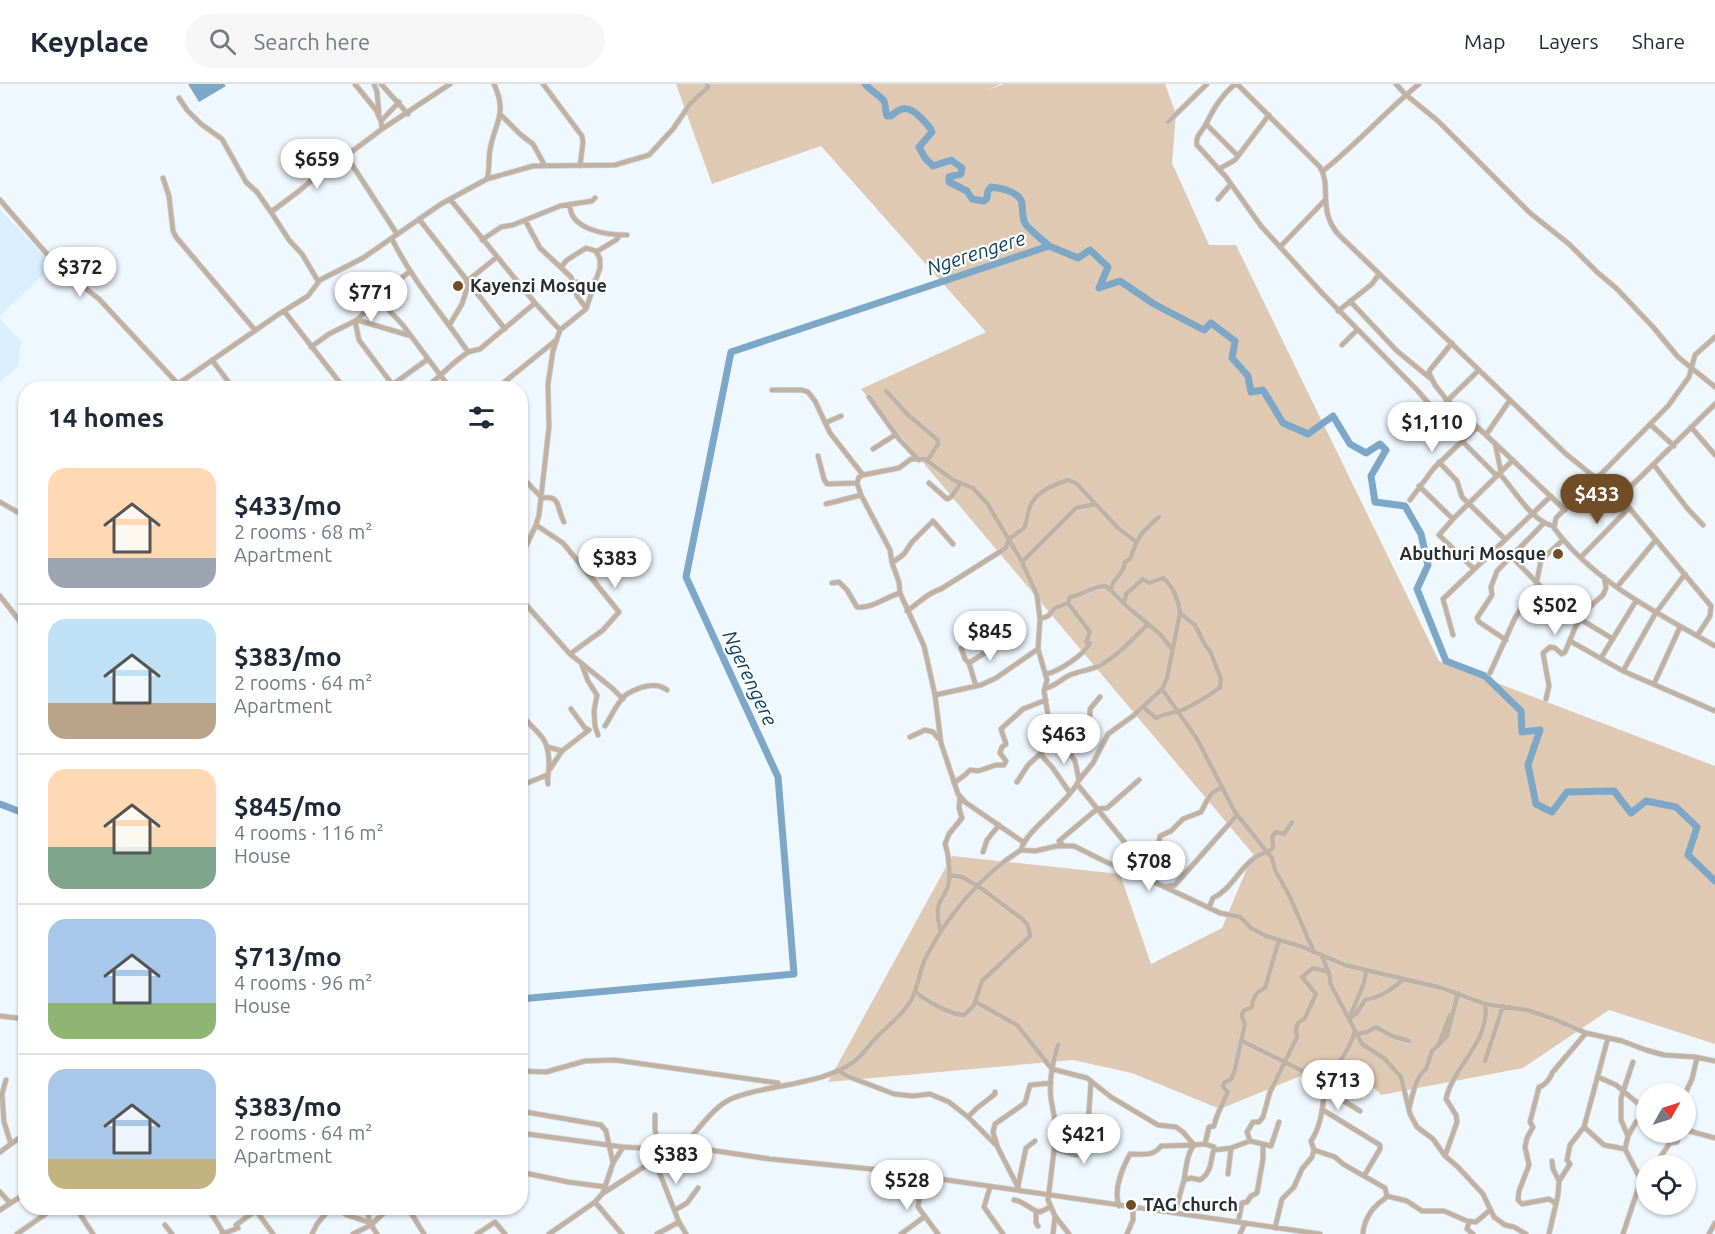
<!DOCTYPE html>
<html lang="en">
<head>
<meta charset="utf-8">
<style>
	body { margin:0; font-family:Ubuntu,sans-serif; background:#f6f6f7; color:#1f2937; height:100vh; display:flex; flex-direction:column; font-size:22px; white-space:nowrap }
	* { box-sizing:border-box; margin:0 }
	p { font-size:20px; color:#747a83 }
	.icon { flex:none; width:33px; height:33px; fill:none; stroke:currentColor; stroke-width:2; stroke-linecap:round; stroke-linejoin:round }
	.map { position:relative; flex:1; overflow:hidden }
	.side { position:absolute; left:18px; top:297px; width:510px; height:834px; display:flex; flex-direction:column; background:#fff; border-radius:24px; box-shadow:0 2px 4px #0004 }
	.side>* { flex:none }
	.needle { width:39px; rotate:51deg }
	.buttons { position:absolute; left:1636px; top:999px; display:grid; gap:12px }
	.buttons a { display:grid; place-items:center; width:60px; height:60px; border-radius:50%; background:#fff; box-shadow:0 2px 4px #0004; font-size:30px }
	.price { position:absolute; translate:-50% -51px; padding:0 14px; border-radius:21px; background:#fff; color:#222; font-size:20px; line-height:39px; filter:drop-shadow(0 2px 3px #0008) }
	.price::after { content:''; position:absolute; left:50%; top:36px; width:18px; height:14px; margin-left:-9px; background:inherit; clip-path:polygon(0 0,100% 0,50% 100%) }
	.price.selected { background:#704d26; color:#fff }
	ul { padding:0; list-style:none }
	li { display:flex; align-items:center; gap:18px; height:150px; padding:0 30px }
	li+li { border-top:2px solid #e0e1e3 }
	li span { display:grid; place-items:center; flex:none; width:168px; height:120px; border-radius:18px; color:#555 }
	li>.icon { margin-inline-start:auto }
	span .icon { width:72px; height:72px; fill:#fffc; stroke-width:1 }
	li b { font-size:26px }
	h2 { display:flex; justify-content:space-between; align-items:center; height:72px; padding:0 30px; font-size:26px }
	header { display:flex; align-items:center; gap:36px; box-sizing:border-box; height:84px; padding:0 30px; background:#fff; border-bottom:2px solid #e0e1e3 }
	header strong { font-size:28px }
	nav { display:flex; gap:33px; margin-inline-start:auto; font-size:21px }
	.search { width:420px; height:54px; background:#f6f6f7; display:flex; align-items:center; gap:15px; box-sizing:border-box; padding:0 21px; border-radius:33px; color:#747a83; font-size:22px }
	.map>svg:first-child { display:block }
	.built { fill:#d9eeff }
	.green { fill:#e0c9b3 }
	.water { fill:#7da7c7 }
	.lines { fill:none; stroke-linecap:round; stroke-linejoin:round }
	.river { stroke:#7da7c7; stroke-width:7 }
	.minor-casing { stroke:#cbd4da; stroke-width:6 }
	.minor { stroke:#c2b1a1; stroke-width:4.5 }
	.poi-dot { fill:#704d26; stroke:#fff; stroke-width:2 }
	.labels { text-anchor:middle; stroke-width:4.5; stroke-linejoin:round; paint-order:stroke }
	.poi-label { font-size:18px; font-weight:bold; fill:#292e32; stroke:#fff; text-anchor:start }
	.water-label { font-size:20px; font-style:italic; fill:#0a3f5f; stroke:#fff }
</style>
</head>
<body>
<header>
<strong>Keyplace</strong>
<div class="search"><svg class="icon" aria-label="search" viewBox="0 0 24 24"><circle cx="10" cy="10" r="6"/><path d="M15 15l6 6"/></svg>Search here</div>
<nav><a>Map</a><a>Layers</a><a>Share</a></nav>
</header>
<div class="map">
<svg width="1715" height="1150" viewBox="0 0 1715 1150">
	<rect width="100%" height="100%" fill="#eff8ff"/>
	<path class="built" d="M0,126L53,181L0,232Z
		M0,235L21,257L18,282L0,298Z"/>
	<path class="green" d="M676,0H1001L987,6L1004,0H1165L1176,30L1172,79L1209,161H1236L1439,577L1715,682V960L1609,926L1523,984L1381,1011L1348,978L1337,977L1220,1025L1132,989L1073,976L828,998L952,772L1120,790L1151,880L1222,844L1253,770L861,305L986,248L821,62L712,100Z"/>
	<path class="water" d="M188,0H224L226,2L199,18Z"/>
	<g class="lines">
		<path class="river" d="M865,0C870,6 882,13 884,17C886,22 885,27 887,32H891C902,22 909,22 920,33C925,38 930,42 932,48L919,63L925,74L933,82L951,76L962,84L961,90L949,93V98L967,107L972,115L984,117L987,114L988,107L991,103C1001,104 1021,108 1022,120C1023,127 1022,133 1025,139C1028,145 1044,157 1049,162
			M0,720L26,730
			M520,915L794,890L778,693L686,493L731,268L1049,162L1078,174L1090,166L1108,183L1099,204L1120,197L1154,220L1204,246L1211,239L1235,257L1232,274L1248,292L1251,308L1263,306L1283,339L1308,350L1333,332L1350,360L1366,369L1380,360L1386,366L1371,392L1375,418L1405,422L1421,450L1428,481L1417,505L1446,577L1485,592L1521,627L1522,648L1540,646L1528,681L1536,720L1552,728L1567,708L1614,707L1631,729L1646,717L1676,723L1697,743L1688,771L1715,797"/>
		<g class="minor-casing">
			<path id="minor" d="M355,0L376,26L381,37
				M374,0L377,8L379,29
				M381,0L408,30
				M543,0L582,52L583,58L580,82
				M1235,0C1221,12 1214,24 1206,40C1202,48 1195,52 1197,61L1226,93L1261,142L1321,208L1418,307L1456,351L1497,392
				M1237,0L1320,83C1332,102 1317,127 1339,151L1566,370L1592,391L1597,393L1601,390L1668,322L1689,293L1695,271L1715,253
				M1396,0L1405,10L1438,37L1530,129L1569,160L1597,188L1617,205L1653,243L1678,273L1715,303
				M179,14L187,26L201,40L222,55L246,98L257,108L271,128
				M501,31L521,51L533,60L545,82
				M1168,38L1207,0
				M1206,40L1238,72
				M382,45L381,37L399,18
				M346,72L382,45L450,0
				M1219,85L1235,76L1269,31
				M1323,87C1357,60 1386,27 1419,0
				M163,94L169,112L173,147L176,153L255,246
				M487,95L533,82L615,81L649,71L673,45L690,20L708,3L707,0
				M450,115L535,219L560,246L553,267L548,300L549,343L539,431L536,441L520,475
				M1218,115L1231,100
				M0,116L53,177L65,194L81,201L99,215L178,300
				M570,120C569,146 607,151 627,151
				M419,135L505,245
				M525,136L540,164L571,193L577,212L586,224
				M392,155C412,196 443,231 468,268
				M482,156L501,143L513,141L560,122L592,117L595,114
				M1280,163L1325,116
				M596,168L616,156L620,151
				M318,197L302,170L289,156L271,128L299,107L340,72H345L349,76L397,150
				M466,198L497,173
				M574,200L577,198L584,202L590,201L595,196
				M378,215L402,240L450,304
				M1350,217L1397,267L1430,294
				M284,227L344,304
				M1338,227L1372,200L1379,190
				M357,236L408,251
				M355,237L359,256L395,304
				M450,240L462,220L468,201
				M560,246L586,225L600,184V175L596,167L586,164L567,176L561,183
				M1452,259L1430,286L1429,289L1435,301L1446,315L1486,351L1565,426
				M1342,261L1357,246
				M311,263L329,250L357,236L384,209L410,187
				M212,276L233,304
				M392,301L428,275
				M172,304L279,230L308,212L320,196L363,174L441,120L487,95C490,86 488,76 490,66C495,37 508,31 494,0
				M426,304L455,278L468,268L480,265L535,219
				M497,304L555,257
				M772,306H802L808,308L815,317L830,349L863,391
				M886,307L908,331L938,356V360L927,377
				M869,313L899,355L919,376
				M825,339L841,332
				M1650,340L1674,362
				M1427,341L1447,317L1479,286
				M1691,343L1715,371
				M1486,351L1510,316
				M1495,359L1501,388
				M873,365L895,351
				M818,372L824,395L827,400L857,399
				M1439,378L1457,397L1462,413L1505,455
				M1654,381L1687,424L1703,441
				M1499,389C1514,405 1531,437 1553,442
				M1601,390L1711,522L1710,532L1697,552
				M520,391L542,414C562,411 556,424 564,438
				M1597,393L1556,434L1554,444C1595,499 1658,529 1715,562
				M929,399L947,415L951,413L961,399
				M1419,402L1453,435
				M1620,413L1715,320
				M1410,416L1434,384L1477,343
				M0,418L26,433
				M826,420L861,411
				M536,441L563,459L619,528L603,546L570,570
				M1511,472L1547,509L1582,532
				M1581,473L1629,424
				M1022,478L1076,424L1095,420
				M892,479L904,470L912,458L933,437L953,460
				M1474,485L1439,451L1453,435L1513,376
				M832,499L839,498L847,506L857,523C871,525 886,513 900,509
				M1617,503L1655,457
				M1111,505C1112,493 1124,492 1125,478L1130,475C1137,454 1142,447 1159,433
				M0,512L26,545
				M520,514L570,570L612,604L623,615
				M907,527C919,519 927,509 941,505L1006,464L1009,455L1024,444C1027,438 1027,431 1029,425C1034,408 1053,401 1068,396L1076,399L1118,444L1135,457
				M1040,535L1048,532L1055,524L1068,519L1070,513C1084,511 1091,502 1106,502L1130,525L1160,550L1172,565
				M1580,535L1613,555
				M1453,551L1443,515L1551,412
				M1506,556L1479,538L1477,534L1492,511L1491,503L1497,487L1544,439
				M1570,557L1623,587L1715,627
				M961,564L965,575L969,579L976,602
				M1601,574L1636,517
				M969,579L1002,558L1011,563
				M582,581L588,597L597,611L594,627L595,642L598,651
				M1623,587L1655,530L1685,490
				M1490,589L1515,534L1536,502L1541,476L1563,456
				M1046,590C1058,588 1084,571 1090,559L1086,558L1090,548L1068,519
				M1654,600L1680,543
				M1046,604C1056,602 1061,595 1070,591C1080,587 1091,586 1101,581C1118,571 1133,555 1147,541
				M1162,605L1197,655L1235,728L1272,774L1275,786L1289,811L1314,868
				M935,611L981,601L996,594L1038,565
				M1546,615L1549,602L1543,569L1550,563L1555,564L1562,570L1565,568L1575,544L1584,528L1603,511L1606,504L1604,493
				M1143,623L1156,634C1166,629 1169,630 1179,627C1187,625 1214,609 1220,603L1221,595L1210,567L1205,561L1195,541L1180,529
				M520,629C537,651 549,650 549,681C549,688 547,693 548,700
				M605,642C611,633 618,616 627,610C639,603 656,597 667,606
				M910,653L925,646L933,648L938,654
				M548,663L562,667L589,646L585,644L571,625
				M1040,670L1052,683L1070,709
				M550,685L562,667
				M1079,696L1093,679L1108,650L1133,632L1162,605L1167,594L1180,529C1179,517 1173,502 1163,494L1149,499L1143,495L1126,510L1124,520
				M1017,698L1028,681L1040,670L1090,633V625L1100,613
				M954,699L965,691L970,686L978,687L996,681H1004L1006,677L1000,669L1002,663L1006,660L1001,645L1023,625L1046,616
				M1077,700L1131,766L1152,797
				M520,702L547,691
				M1064,762L1059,757L1097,725L1107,724L1139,696
				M1021,766C1027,744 1067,721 1079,696L1075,677L1052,641L1048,631L1044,607L1047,596L1038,565L1040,535L1037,511L1021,476L987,419L973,404L953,396L925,375H911L899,384L863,391L859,393L857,399L861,411L890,466L892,479L899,498L900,509L924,562L935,611L941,659L958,710L965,718L1023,758
				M983,768L987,756L999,741
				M1138,775L1145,767L1158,763L1160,752L1171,747L1183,735L1201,728C1207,717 1210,706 1223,704
				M1164,803L1175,801L1237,731
				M1209,824L1213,814C1231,806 1239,784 1256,773C1261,769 1268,769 1273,764L1272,753L1276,748L1284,750L1292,738
				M941,848C939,841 937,832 938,824C939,817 943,814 946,807C952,797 949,771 945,760L949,750L962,734L959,724L960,713
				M1322,872L1330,893V899L1362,960L1385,975L1401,993L1410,1030L1417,1043L1433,1055L1445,1072L1458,1083L1483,1110L1494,1133L1505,1141L1514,1143L1526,1150
				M915,907C924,916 951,931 964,931L974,921L982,897L1030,852L1028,841L1021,834L978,802L962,793L949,791
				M976,918L1017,941L1052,985L1087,994L1111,1013L1158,1041L1176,1043L1183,1048L1194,1061L1205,1060L1214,1063V1066L1231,1064L1250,1057L1247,1048L1253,1038H1259L1263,1033L1270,1008L1297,953L1296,945L1298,939L1305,934L1316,910L1302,893L1313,884L1329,888
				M0,932L26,935
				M1349,935L1356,930L1365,916C1381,913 1391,906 1403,896
				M1349,935L1364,899L1366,887
				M1357,950L1367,948L1376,943L1392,952L1409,957
				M1242,957L1327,999
				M1058,961C1052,979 1049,997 1051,1015C1053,1027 1056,1038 1056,1050L1048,1116L1055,1132L1069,1150
				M1438,962L1450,931
				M1485,977L1503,922
				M838,986L847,992L894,1010L913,1012L930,1010L949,1018L968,1033L997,1062L1020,1107
				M520,987L546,988L585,977L615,976L778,999
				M1598,993L1616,1001L1647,1027
				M6,996L2,1010L4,1038L11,1060
				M1326,1006L1360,1027
				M1685,1010L1692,995L1697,974
				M1409,1024C1413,1011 1415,993 1426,985L1432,967L1447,952L1458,909
				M1323,1026L1380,1061V1065L1364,1092
				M520,1027L601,1041L606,1047L613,1079
				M655,1031V1046L660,1065
				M968,1033L977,1024L995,1010V1008
				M1056,1039L1088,1041L1091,997
				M1584,1043L1604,1061L1625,1065
				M1686,1046L1715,1054
				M520,1049L623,1063L660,1065L683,1062L770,1075L871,1085L1320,1150
				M1628,1052L1636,1038L1647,1032
				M1250,1057L1271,1062L1279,1038
				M1205,1060L1209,1043L1214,1042C1216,1031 1223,1019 1228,1008L1223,1003L1224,999L1231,995L1234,989L1245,940L1242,933L1243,927L1252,923C1252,915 1257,907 1265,904L1279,856
				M997,1061L993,1048L995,1040L1025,1019L1030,1001L1051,999
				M683,1062C697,1048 710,1027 727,1017C734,1013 742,1011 749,1009C781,1000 831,998 857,975C864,969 869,961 875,955C887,942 901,933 910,918C918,905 919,889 925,875C946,833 981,791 1021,766L1035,767L1057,762H1074L1106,778L1152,797L1220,829L1240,833L1251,844L1266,852L1303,863L1345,881L1442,904L1485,920L1527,926L1554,935L1586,949L1622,957L1646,966L1664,971L1695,973L1715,977
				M645,1064L660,1090L679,1138L686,1150
				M1055,1065L1075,1071L1085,1069L1091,1063L1108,1057
				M1314,1066L1335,1073L1343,1080L1385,1104L1387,1112C1384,1117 1380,1117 1376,1122C1369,1128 1363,1141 1363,1150
				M0,1068L26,1049
				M1445,1072L1457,1038L1456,1031L1446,1015C1453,982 1491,957 1485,920
				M1552,1077L1553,1085L1559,1097
				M1654,1082L1670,1059L1677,1058L1680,1048
				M520,1088L568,1098L606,1103
				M1228,1090L1231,1064
				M923,1092L918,1123L938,1150
				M1184,1096C1186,1084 1187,1070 1194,1061
				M1018,1102L1026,1064L1035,1057
				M990,1103L984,1123L1003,1150
				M0,1108L10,1119
				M605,1108L653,1077
				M1387,1112L1407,1117L1422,1127H1444L1467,1137L1476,1138L1490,1126
				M1014,1116C1024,1117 1030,1126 1040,1128L1050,1123
				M595,1118L622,1150
				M1555,1119L1549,1115L1522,1120L1518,1116L1519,1107L1529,1081L1525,1063L1527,1054L1533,1043L1530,1038L1539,1003C1544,1002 1551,994 1552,989L1586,949
				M1119,1122C1113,1105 1122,1085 1130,1070C1142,1070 1153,1073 1161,1062L1193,1061
				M76,1124L93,1150
				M208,1124L224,1150
				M335,1124L347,1131L371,1139
				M366,1124L371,1141L377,1150
				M371,1124L386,1125
				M408,1124L424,1150
				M255,1125L273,1150
				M0,1126L26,1109
				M675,1126L687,1119L698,1104
				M1036,1127V1139L1038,1142
				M1175,1128L1184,1096L1191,1094L1200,1096C1210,1090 1211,1079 1213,1068
				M1239,1134L1242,1119L1247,1118L1251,1112L1257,1109L1263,1075V1062
				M1469,1138L1467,1145L1473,1150
				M165,1141L172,1150
				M1275,1144L1282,1115L1294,1103L1302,1085L1312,1073L1314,1066L1311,1057C1325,1036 1322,1011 1328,987C1342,978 1350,963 1355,947
				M17,1150L54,1124
				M222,1150L238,1144L236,1141L259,1124
				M312,1150L317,1140L330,1124
				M353,1150L371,1141L389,1124
				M477,1150L495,1138L505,1150
				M549,1150L595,1118L603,1109L613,1079L623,1063
				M657,1150L679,1138
				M901,1150L924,1133
				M1053,1150L1055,1132
				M1127,1150L1133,1136V1124
				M1240,1150L1245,1139
				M1549,1150L1558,1111L1559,1097L1570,1080L1567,1076L1570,1061L1584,1043L1608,954
				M1623,1150L1641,1096L1625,1065L1628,1052L1621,1036V1014L1633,978
				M1709,1150L1715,1139"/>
		</g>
		<use href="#minor" class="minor"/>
	</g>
	<g class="poi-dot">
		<circle cx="458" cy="202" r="6"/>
		<circle cx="1558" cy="470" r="6"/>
		<circle cx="1131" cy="1121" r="6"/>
	</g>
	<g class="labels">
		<g class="poi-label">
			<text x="470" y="208">Kayenzi Mosque</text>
			<text x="1546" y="476" text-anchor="end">Abuthuri Mosque</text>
			<text x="1143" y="1127">TAG church</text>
		</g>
		<g class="water-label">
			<text transform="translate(976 169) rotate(-18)" y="7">Ngerengere</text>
			<text transform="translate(750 594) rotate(65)" y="7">Ngerengere</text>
		</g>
	</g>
</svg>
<div class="buttons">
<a><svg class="needle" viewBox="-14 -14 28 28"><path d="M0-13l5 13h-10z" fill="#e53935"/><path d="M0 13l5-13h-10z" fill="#747a83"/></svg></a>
<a><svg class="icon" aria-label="locate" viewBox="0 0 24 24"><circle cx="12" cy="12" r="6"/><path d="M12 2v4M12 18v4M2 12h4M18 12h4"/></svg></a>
</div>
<b class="price" style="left:317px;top:106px">$659</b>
<b class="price" style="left:80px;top:214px">$372</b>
<b class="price" style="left:371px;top:239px">$771</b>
<b class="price" style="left:1432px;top:369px">$1,110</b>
<b class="price selected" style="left:1597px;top:441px">$433</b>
<b class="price" style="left:615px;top:505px">$383</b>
<b class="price" style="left:1555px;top:552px">$502</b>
<b class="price" style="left:990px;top:578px">$845</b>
<b class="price" style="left:1064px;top:681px">$463</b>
<b class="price" style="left:1149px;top:808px">$708</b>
<b class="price" style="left:1338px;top:1027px">$713</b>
<b class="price" style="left:1084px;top:1081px">$421</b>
<b class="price" style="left:676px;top:1101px">$383</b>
<b class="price" style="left:907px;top:1127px">$528</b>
<section class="side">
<h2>14 homes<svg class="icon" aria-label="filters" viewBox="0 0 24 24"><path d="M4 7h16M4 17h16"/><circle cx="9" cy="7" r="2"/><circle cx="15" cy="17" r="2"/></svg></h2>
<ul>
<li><span style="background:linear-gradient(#ffd9b3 75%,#9aa5b1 0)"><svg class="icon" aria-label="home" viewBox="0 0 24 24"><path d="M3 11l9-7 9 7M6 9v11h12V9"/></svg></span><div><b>$433/mo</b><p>2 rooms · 68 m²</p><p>Apartment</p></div></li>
<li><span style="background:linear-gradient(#bfe0f5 70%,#b9a48a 0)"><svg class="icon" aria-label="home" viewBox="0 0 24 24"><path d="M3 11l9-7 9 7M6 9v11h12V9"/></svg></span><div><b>$383/mo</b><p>2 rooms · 64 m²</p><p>Apartment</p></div></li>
<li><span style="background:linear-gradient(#ffd9b3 65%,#7fa58c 0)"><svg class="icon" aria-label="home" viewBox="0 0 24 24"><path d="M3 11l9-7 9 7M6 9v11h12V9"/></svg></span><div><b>$845/mo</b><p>4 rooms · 116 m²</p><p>House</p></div></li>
<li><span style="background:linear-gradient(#a9c7e8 70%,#8fb573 0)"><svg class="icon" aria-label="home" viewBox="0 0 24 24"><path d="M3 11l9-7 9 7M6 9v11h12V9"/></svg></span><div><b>$713/mo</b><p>4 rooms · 96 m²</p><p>House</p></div></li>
<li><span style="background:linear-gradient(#a9c7e8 75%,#c2b280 0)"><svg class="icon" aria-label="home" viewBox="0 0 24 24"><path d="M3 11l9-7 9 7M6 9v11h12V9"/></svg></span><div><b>$383/mo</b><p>2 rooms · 64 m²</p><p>Apartment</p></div></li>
</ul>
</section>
</div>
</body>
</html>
